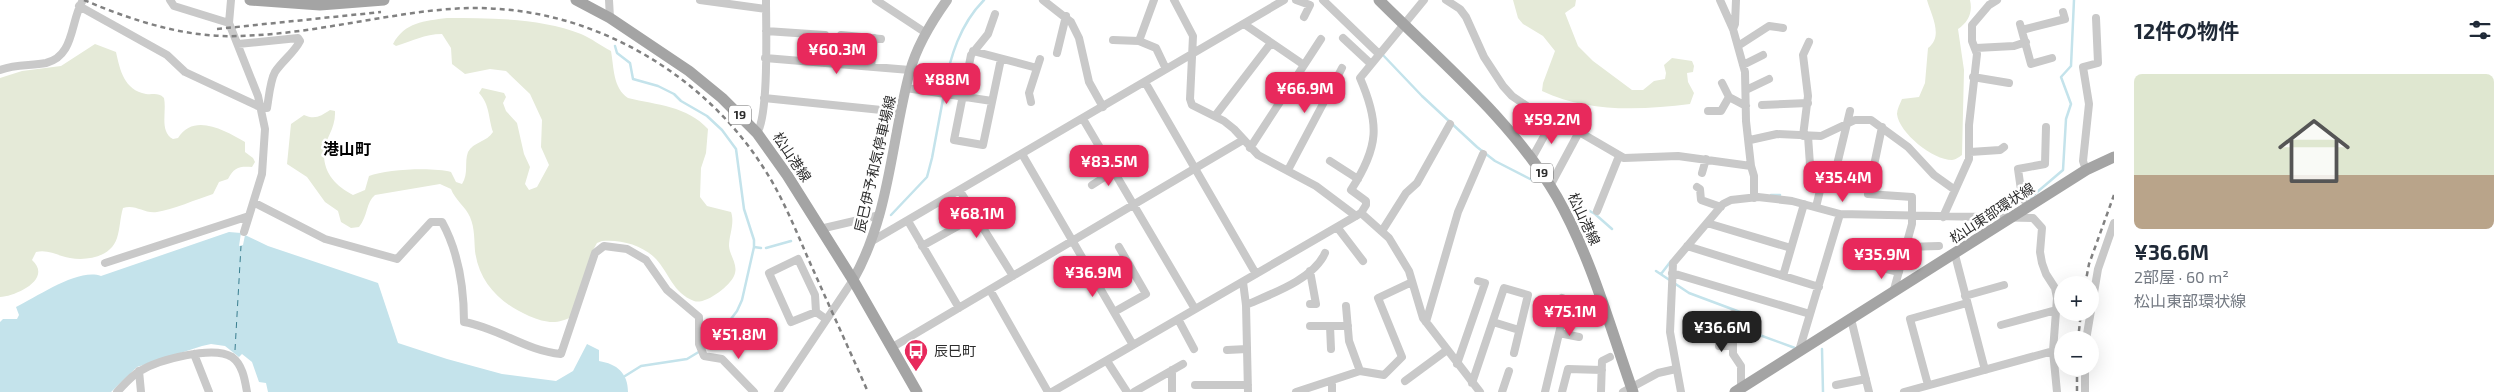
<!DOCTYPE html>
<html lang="ja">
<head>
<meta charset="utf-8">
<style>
	body { margin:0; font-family:"Exo 2","Noto Sans JP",sans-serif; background:#f2f2f3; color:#1f2937; height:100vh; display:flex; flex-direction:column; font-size:19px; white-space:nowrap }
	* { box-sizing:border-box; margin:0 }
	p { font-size:16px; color:#747a83 }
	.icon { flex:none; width:28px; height:28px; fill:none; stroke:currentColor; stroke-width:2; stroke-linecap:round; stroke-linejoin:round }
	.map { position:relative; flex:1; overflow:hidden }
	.side { display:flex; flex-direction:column; background:#fff; width:400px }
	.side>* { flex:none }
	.controls { position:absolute; left:2054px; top:276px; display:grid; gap:10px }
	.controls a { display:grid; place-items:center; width:45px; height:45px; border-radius:50%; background:#fff; box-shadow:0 5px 20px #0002; font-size:25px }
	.price { position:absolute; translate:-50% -42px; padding:0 11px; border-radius:10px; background:#e8295c; color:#fff; font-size:16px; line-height:32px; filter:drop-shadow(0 1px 2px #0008) }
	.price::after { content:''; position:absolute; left:50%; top:30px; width:15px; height:11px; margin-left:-8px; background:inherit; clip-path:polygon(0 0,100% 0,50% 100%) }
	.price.active { background:#222; color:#fff }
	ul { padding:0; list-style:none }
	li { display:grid; align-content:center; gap:10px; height:265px; padding:0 20px }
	li span { display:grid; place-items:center; height:155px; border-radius:8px; color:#555 }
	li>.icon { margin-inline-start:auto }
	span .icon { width:90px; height:90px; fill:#fffc; stroke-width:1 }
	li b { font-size:21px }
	h2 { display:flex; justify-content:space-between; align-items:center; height:60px; padding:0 20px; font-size:21px }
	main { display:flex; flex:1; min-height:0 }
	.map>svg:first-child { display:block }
	.green { fill:#e5ead8 }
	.water { fill:#c4e3eb }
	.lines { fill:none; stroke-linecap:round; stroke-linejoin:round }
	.stream { stroke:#c4e3eb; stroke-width:2.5 }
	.ferry { stroke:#397e8f; stroke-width:1; stroke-dasharray:6 5; stroke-linecap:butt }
	.street { stroke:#c9c9c9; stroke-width:8 }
	.secondary { stroke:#b6b6b6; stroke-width:10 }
	.primary { stroke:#a4a4a4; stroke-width:11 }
	.rail { stroke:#818181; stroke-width:2.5; stroke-dasharray:5 4; stroke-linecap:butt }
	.labels { text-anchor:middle; stroke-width:5; stroke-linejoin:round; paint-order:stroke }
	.shield { fill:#fff; stroke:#6b6b6b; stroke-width:1 }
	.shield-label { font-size:12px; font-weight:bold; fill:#2c2c2c }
	.street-label { font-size:14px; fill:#2c2c2c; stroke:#fff }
	.poi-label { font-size:14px; fill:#2c2c2c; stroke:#fff; text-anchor:start }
	.quarter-label { font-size:16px; font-weight:bold; fill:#000; stroke:#fff }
</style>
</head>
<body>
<main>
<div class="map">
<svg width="2114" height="392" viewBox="0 0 2114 392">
	<rect width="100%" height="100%" fill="#fff"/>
	<path class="green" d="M1513,0H1576L1575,6L1565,13L1578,46L1593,61L1632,90H1643L1654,81L1665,79L1666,73L1664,65L1672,58L1692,61L1694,66L1693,72L1687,73L1688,82L1694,93L1690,104C1642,110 1588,113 1542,91L1543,83L1555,51L1543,36L1523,24L1518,18Z
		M1927,0H1970C1973,13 1968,22 1958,29L1964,70L1962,155C1959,157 1955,160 1952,160C1933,160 1899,133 1897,114C1897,109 1900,104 1902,99L1919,97L1925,83L1928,48C1944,36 1931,15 1927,0Z
		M447,18C489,18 541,18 581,34C591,38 601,46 611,51C614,68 613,88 628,98C657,105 687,106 708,129L706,153L701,168L700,197L707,206L731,212C735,223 729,235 729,246C730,257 739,265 734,276C729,287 705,305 694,301C673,293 669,273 656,259C643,245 620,239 602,241L597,243L592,252L573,316C557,325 546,323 529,316C501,304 479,283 475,251C474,240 475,229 470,217C466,207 455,200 451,189L440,184L375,195C366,202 368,216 359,227L351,228L341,222L338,211L325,202L307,177L287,164L291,124L304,115C315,120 321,116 330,110L335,111C336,129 325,138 324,152C323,173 336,186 353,195L365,190L369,176C386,169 434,167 451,172L456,182L462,184C469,173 464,163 468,152C473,142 487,142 493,132C488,117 490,105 479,93L482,88L504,93L506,97L503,103L506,111L517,123L524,154L530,167L525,184L529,190L537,187L549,165L541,147L542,120L530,94L506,71L490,69L465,74L452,64L451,48L442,34C424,34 413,41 396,46L393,44C405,22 424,21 447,18Z
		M95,44L116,52C120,70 124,90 146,94C153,95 158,92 164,98C167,112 159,131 173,139L178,138C194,112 226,131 245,142V152L253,158L255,162L252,167C240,166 234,167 228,179L219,182L213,194C197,199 172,210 157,212C144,214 136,204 123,208C120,218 120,229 117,238C111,257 87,261 70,258C58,256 48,249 36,252L32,260C53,279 16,296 0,297V78L22,71L61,66Z"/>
	<path class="water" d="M229,232L241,233L239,246L243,245L245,235L268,246L378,283L398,343L447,359L502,374L556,381L573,371L587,344L599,350V361C617,364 628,373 628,392H268L266,383L259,382L252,362L242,354L239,357L225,346L211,344L202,346L137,367L111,392H0V322L3,319H17L19,315L16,307C39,296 78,268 101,276Z"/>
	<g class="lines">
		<path class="stream" d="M615,46L617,53L630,63L633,79L658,86L674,94L681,101L707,116L722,130L736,149L744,209L754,240V247
			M1381,53L1422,96L1477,147L1495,161L1532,180
			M944,90C950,57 960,24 984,0
			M1771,195H1780
			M2030,198L2063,170L2066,119L2071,104L2061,77L2071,66L2074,0
			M1572,201L1595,214L1612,229
			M891,215L927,177L932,158L943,99
			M766,248L791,241
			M1656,271L1689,293L1748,315L1753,319L1754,333L1795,348
			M1661,274L1671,261
			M1822,349L1823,392
			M625,376L641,366L687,359L712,344L737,311L742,300L754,247L761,248"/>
		<path class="ferry" d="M235,350L241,246"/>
		<path class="street" d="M170,0L174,6L229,23
			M609,0L610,18
			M700,0L766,9
			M876,0L926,33
			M1043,0L1071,22L1079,38L1089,82L1103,107
			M1174,0L1193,36L1190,99L1192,105L1224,121L1234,129L1258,155L1316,186L1356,216
			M1296,0L1310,5L1304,17
			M1323,0L1379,54
			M1446,0L1460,9L1466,17L1484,57L1503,86L1512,96L1537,113L1569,126L1624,158L1678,156L1751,166L1754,176V198
			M1720,0L1733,29L1745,72L1746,121L1751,166
			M79,6L167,55L185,72L262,108H267C269,97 270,81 275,72C283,60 294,53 300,41L298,38L238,44
			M995,14L988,34L971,55L954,140L983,145L1001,59
			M1244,24L1304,65
			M2020,24L2031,64L2052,58
			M1733,29L1735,24L1736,0
			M2022,30L2065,19L2063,12
			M766,31L825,35
			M841,35L881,39
			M1343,38L1371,64
			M1113,40L1139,41L1156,48L1166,69
			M1139,41L1154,0
			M1738,46L1769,26L1783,28
			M1976,48L2014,46L2026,42
			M973,51L1037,68
			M1057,53L1066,16
			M765,58L910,70
			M1743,65L1763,55
			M871,67L874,38
			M0,70C15,64 31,66 46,63C75,56 70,21 83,0
			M1973,77L2009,83
			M1145,82L1256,274
			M1722,83L1729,97
			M906,88L992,101
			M1746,90L1769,79
			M764,98L901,112
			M1031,102L1029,93L1040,59
			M1762,105L1808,103
			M1708,111H1721L1729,97L1746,106
			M1215,116L1271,43
			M1083,119L1195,309
			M1882,127L1868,194L1912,197V224L1893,293
			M757,133C769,115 766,27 766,0
			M1803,136L1808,96L1803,55L1809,42
			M1808,136L1810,165L1850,178
			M1750,140L1777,134L1821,136L1855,120H1871L1908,147L1934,175L1955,190
			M1250,148L1321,39
			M1970,152L2000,150L2004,147
			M1022,154L1133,345
			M1532,158L1553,120
			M1330,161L1358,179
			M1081,162L1101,150
			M1288,170L1342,68
			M2086,170L2083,161L2089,104L2083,67L2098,63L2096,18
			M1702,173L1706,159
			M1835,173L1850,111
			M1092,185L1114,171
			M1550,186L1579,132
			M1697,187L1700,189L1701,200L1721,207
			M960,191L1013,276
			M255,203L325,239L397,259L431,222H442C459,253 464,287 464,322C499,328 526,351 561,354L595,253L604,246L627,249L646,260L667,290L699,317V344L704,356L722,359L754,392
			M1816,207L1825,170
			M2029,207L2022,197L2018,169L2045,164L2046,127
			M1597,211L1619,156
			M1361,213L1389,238L1409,271L1423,318L1480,392
			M1943,217L1969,159V125L1977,54L1972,41V25L1989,5L1997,0
			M908,221L959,308
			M1707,223L1791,248
			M1337,227L1363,261
			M820,229L880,215
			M1382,231L1406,193L1417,183L1450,124
			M244,232L249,216
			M872,241L1284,0
			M922,246L976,216
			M1687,246L1819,287
			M1906,247L1939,246
			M1955,255L1985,370
			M105,263L249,216L262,174L265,129L258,96L229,23L231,0
			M1870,265L1899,272
			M1310,271L1316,304H1310
			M1672,273L1810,314
			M1783,276L1804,204
			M1096,280L1127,262
			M1243,282L1246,305L1248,392
			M990,290L1048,392
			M1965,296L2004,285
			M1246,305C1271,294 1314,279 1325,253
			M1346,306L1349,341L1360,371
			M816,312L815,295L798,259L769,273L791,322L816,312L826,319
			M1114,312L1146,294L1119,247
			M1733,314V354L1741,366V389
			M1178,319L1194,349
			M1851,319L1869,392
			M1426,322L1458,212L1483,154
			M1493,322L1519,330
			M2001,325L2056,310
			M1310,326H1348
			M1330,326L1331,349
			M1712,326H1733
			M1559,333L1579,337
			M2086,340L2098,269L2114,223
			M1719,346H1733
			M891,348L1243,140
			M1227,350L1247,349
			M1799,351L1840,214
			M194,354L209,392
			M1107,361L1127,392
			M1457,364L1485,283L1478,281
			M2085,368V392
			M1172,370V392
			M139,371L141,392
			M1332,381V392
			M1405,381L1447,350
			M1472,383L1504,288L1528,295L1514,353
			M1195,385H1248
			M1836,385L1866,379
			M1928,385L1910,319L1967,303
			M117,392C124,385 131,376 140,371C158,360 213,345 232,357C243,365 245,381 247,392
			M778,392L853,280
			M1052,392L1361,213L1366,205V201L1351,190C1379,147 1380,124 1360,78L1424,0
			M1134,392L1183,364
			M1296,392L1360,371L1384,375L1402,357L1378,298L1412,282
			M1502,392L1509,371
			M1545,392L1567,300L1562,298
			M1562,392L1568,369L1602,370
			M1601,392L1602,361L1610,357
			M1623,392L1658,373L1676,369
			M1681,392L1670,332L1673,263L1723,204L1731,200L1758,197L1792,201L1840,214L2033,218L2042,228L2040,252L2042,263L2046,274L2055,288L2057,298L2053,351L2057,392
			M1904,392L2053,351"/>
		<path class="secondary" d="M853,280C890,215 891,141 910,71C917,45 932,21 947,0"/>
		<path class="primary" d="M250,0L320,5L384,0
			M576,0L610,18L689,71L722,98L757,133L787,175L853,280L917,392
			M1379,0C1441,62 1513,121 1557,197C1591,257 1610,327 1633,392
			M1735,392L2086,170L2114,157"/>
		<path class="rail" d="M84,0C131,20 185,38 238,36C292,35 346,23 400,15C432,10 467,6 499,9C604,16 706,78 763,167C781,194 794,226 807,256C827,301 848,347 868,392
			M217,29L381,12
			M2085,285L2089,264L2114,195
			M2078,340L2081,312
			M2077,368V392"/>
	</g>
	<defs>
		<g id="bus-pin" transform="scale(1.25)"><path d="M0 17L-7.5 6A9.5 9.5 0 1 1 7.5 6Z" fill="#e8295c" stroke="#fff"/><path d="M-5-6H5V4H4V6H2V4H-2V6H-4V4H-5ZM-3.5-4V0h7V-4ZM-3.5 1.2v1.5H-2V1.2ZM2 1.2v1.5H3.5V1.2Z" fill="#fff"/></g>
	</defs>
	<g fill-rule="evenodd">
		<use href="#bus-pin" x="916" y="351"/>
	</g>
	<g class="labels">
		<g class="shield">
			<rect x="729" y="105.5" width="22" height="19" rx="4"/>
			<rect x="1531" y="163.5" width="22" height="19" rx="4"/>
		</g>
		<g class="shield-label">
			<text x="740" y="119">19</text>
			<text x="1542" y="177">19</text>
		</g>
		<g class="street-label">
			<text transform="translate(792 157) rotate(56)" y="5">松山港線</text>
			<text transform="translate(875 164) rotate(-77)" y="5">辰巳伊予和気停車場線</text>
			<text transform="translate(1992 213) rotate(-33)" y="5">松山東部環状線</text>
			<text transform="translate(1584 219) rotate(65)" y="5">松山港線</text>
		</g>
		<g class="poi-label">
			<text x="934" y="356">辰巳町</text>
		</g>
		<g class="quarter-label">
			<text x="347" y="155">港山町</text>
		</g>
	</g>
</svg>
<div class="controls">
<a>+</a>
<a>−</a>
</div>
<b class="price" style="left:837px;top:75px">¥60.3M</b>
<b class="price" style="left:947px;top:105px">¥88M</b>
<b class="price" style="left:1305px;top:114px">¥66.9M</b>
<b class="price" style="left:1552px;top:145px">¥59.2M</b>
<b class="price" style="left:1109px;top:187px">¥83.5M</b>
<b class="price" style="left:1843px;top:203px">¥35.4M</b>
<b class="price" style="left:977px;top:239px">¥68.1M</b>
<b class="price" style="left:1882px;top:280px">¥35.9M</b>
<b class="price" style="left:1093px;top:298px">¥36.9M</b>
<b class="price" style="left:1570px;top:337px">¥75.1M</b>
<b class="price active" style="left:1722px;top:353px">¥36.6M</b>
<b class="price" style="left:739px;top:360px">¥51.8M</b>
</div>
<section class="side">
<h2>12件の物件<svg class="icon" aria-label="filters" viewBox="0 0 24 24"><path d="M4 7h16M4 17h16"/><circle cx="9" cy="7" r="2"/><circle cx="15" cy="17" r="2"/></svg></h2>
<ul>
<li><span style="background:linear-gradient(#dfe7d0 65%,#b9a48a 0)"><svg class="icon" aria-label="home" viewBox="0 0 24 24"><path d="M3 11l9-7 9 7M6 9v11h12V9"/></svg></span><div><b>¥36.6M</b><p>2部屋 · 60 m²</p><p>松山東部環状線</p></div></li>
</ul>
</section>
</main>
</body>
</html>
